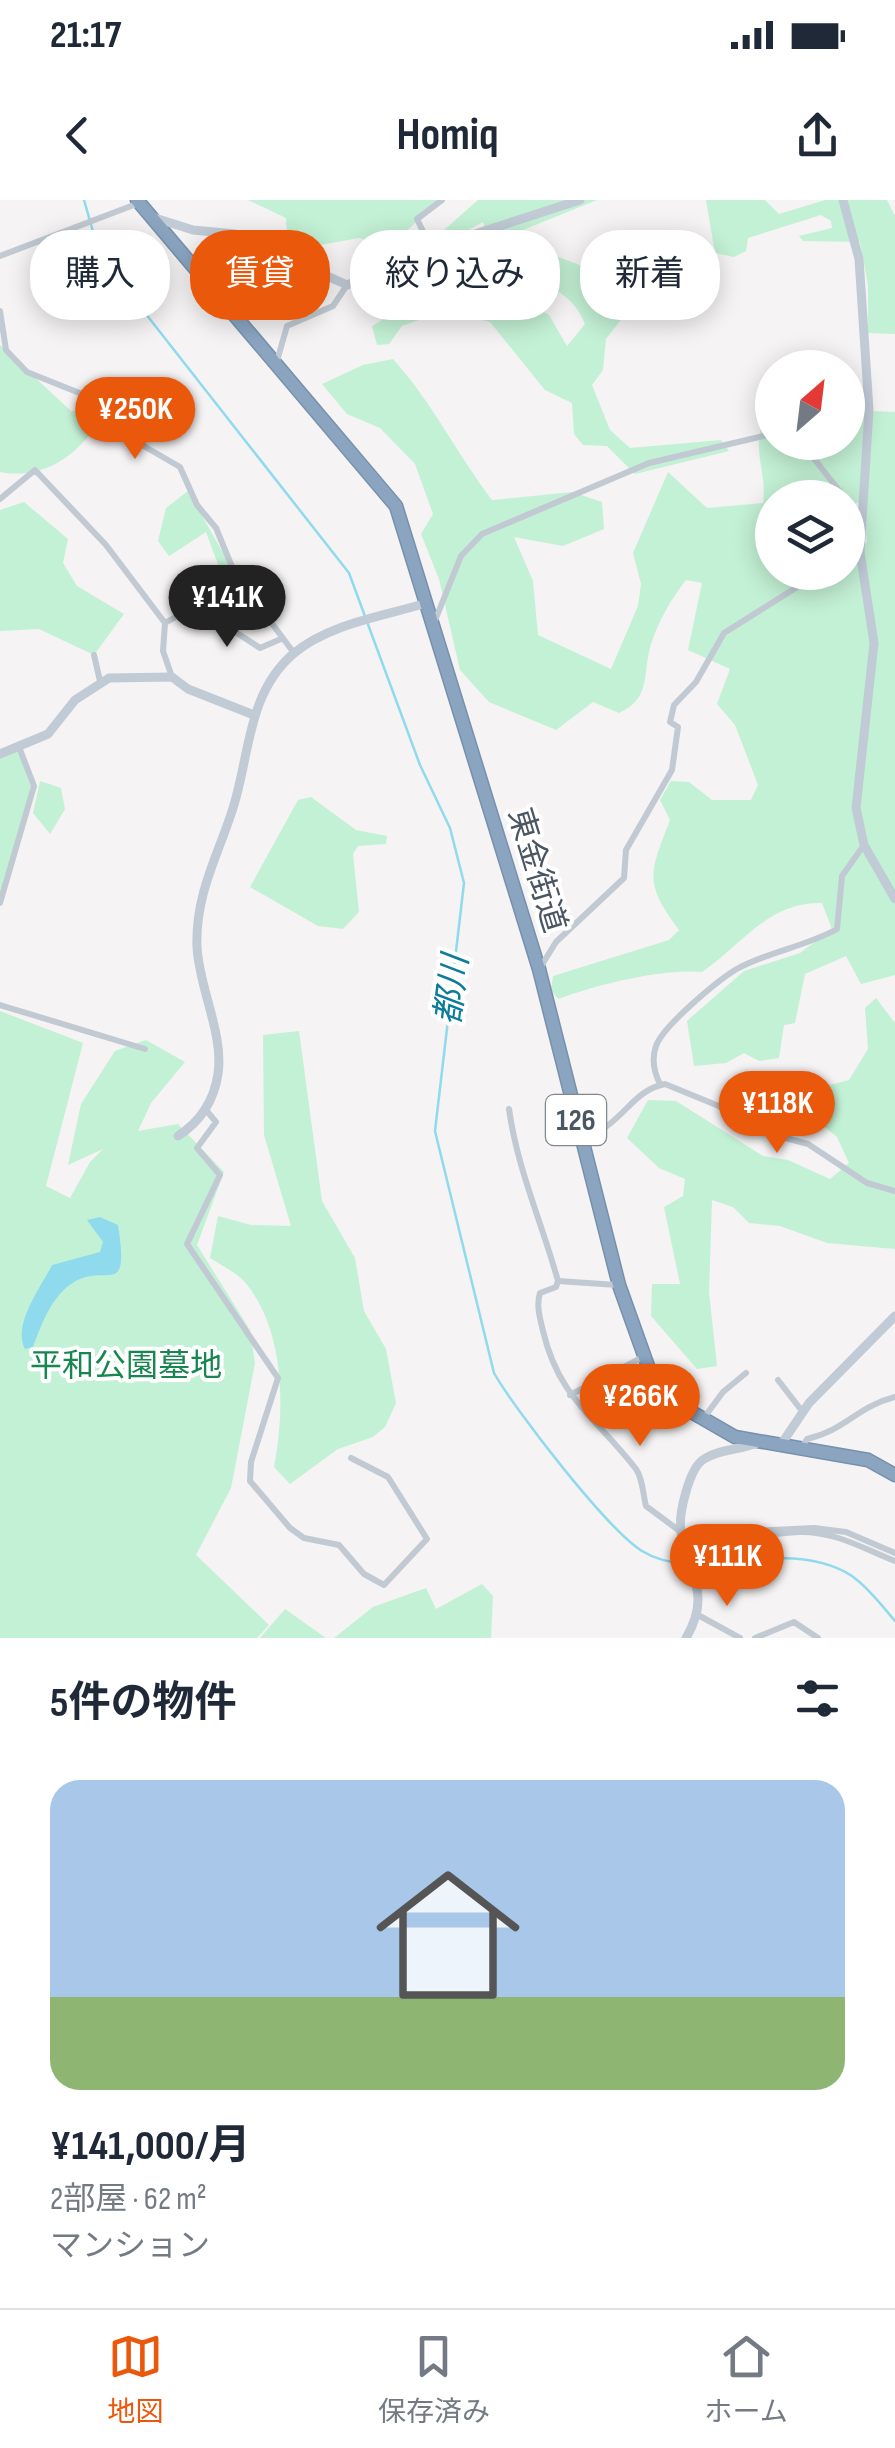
<!DOCTYPE html>
<html lang="ja">
<head>
<meta charset="utf-8">
<style>
	body { margin:0; font-family:"Sofia Sans Condensed","Noto Sans JP",sans-serif; background:#f6f6f7; color:#1f2937; height:100vh; display:flex; flex-direction:column; font-size:38px; white-space:nowrap }
	* { box-sizing:border-box; margin:0 }
	p { font-size:32px; color:#747a83 }
	.icon { flex:none; width:55px; height:55px; fill:none; stroke:currentColor; stroke-width:2; stroke-linecap:round; stroke-linejoin:round }
	.map { position:relative; height:1438px; overflow:hidden }
	.side { display:flex; flex-direction:column; background:#fff; flex:1 }
	.side>* { flex:none }
	.hud { position:absolute; left:30px; top:30px; width:835px; height:90px; display:flex; gap:20px }
	.needle { width:65px; rotate:28deg }
	.tools { position:absolute; left:755px; top:150px; display:grid; gap:20px }
	.tools a { display:grid; place-items:center; width:110px; height:110px; border-radius:50%; background:#fff; box-shadow:0 5px 25px #0003; font-size:50px }
	.price { position:absolute; translate:-50% -85px; padding:0 22px; border-radius:35px; background:#ea580c; color:#fff; font-size:32px; line-height:65px; filter:drop-shadow(0 2px 5px #0008) }
	.price::after { content:''; position:absolute; left:50%; top:60px; width:30px; height:22px; margin-left:-15px; background:inherit; clip-path:polygon(0 0,100% 0,50% 100%) }
	.price.active { background:#222; color:#fff }
	ul { padding:0; list-style:none }
	li { display:grid; align-content:center; gap:20px; height:530px; padding:0 50px }
	li span { display:grid; place-items:center; height:310px; border-radius:30px; color:#555 }
	li>.icon { margin-inline-start:auto }
	span .icon { width:180px; height:180px; fill:#fffc; stroke-width:1 }
	li b { font-size:42px }
	h2 { display:flex; justify-content:space-between; align-items:center; height:120px; padding:0 50px; font-size:42px }
	.chip { padding:0 35px; border-radius:40px; background:#fff; box-shadow:0 5px 25px #0003; font-size:35px; line-height:90px }
	.chip.active { background:#ea580c; color:#fff }
	.status { display:flex; justify-content:space-between; align-items:center; height:70px; padding:0 50px; background:#fff; direction:ltr }
	.status svg { height:28px; fill:currentColor }
	header { display:flex; justify-content:space-between; align-items:center; height:130px; padding:0 50px; background:#fff; font-size:45px; font-weight:700 }
	.dock { display:flex; justify-content:space-around; align-items:center; height:140px; border-top:2px solid #e0e1e3; background:#fff; font-size:28px; color:#747a83 }
	.dock a { display:grid; justify-items:center; gap:5px }
	.dock .active { color:#ea580c }
	.map>svg:first-child { display:block }
	.green { fill:#c3f1d5; fill-rule:evenodd }
	.water { fill:#90daee }
	.lines { fill:none; stroke-linecap:round; stroke-linejoin:round }
	.stream { stroke:#90daee; stroke-width:2.5 }
	.highway-casing { stroke:#7690ad; stroke-width:15 }
	.street { stroke:#c1cad2; stroke-width:6 }
	.secondary { stroke:#c1cbd6; stroke-width:9 }
	.highway { stroke:#8ba5c1; stroke-width:12 }
	.labels { text-anchor:middle; stroke-width:8; stroke-linejoin:round; paint-order:stroke }
	.shield { fill:#fff; stroke:#808990; stroke-width:2.5 }
	.shield-label { font-size:30px; font-weight:bold; fill:#4a5661 }
	.street-label { font-size:32px; fill:#4a5661; stroke:#fff }
	.park-label { font-size:32px; fill:#17864f; stroke:#fff }
	.water-label { font-size:35px; font-style:italic; fill:#0c7c9b; stroke:#fff }
</style>
</head>
<body>
<div class="status"><b>21:17</b><svg viewBox="0 0 49 12"><path d="M0 12V9h3v3zM5 12V6h3v6zM10 12V3h3v9zM15 12V0h3v12zM26 1h20v11H26zM47 4h2v5h-2z"/></svg></div>
<header><svg class="icon" aria-label="back" viewBox="0 0 24 24"><path d="M15 5l-7 7 7 7"/></svg>Homiq<svg class="icon" aria-label="share" viewBox="0 0 24 24"><path d="M12 15V3M7 8l5-5 5 5M5 13v7h14v-7"/></svg></header>
<div class="map">
<svg width="895" height="1438" viewBox="0 0 895 1438">
	<rect width="100%" height="100%" fill="#f5f3f3"/>
	<path class="green" d="M248,0H440L399,38L377,44L359,38L315,46L287,39L286,18Z
		M478,0H597L523,30L521,43L593,70L610,86L657,89L666,102L630,108L606,139L603,170L592,185L610,230L630,248L721,240L729,251L635,274L607,246L583,245L574,234L572,203L545,190L490,122L444,111L402,126L389,144L377,145L372,126L428,93L453,92L491,102L450,67L453,56L549,115L567,146L585,124C570,85 533,82 499,64L505,52L487,39L483,22L439,46L443,31Z
		M706,0H765L779,14L825,0H887L895,16V134L868,133V85L860,42L803,41L799,36L832,28L831,21L821,15L748,38L746,51L734,57L715,53Z
		M0,145L71,211L106,210C84,250 49,281 0,272Z
		M393,159C432,202 457,254 492,300L572,292L602,302L604,329L563,346L514,337L533,381L538,435L611,469L638,406L641,384L633,353L668,272L707,308L763,303C767,275 754,255 761,229L772,225V242H848V210L895,212V775L861,784L846,756L805,774L795,823L784,825L779,858L759,861L744,853L726,863L694,866L687,821L744,771L800,753L832,729L822,703C769,701 742,745 702,772C663,768 595,785 558,799L551,790L553,776L669,740L679,730C644,683 649,674 670,620L660,600L671,581L689,582L712,600H751L758,585L735,525L717,504L730,469L688,450L702,383L686,380C671,399 659,420 651,444C642,474 652,498 619,513L593,502L556,530L489,502L460,470L439,379L421,334L433,314L415,264L380,228L347,214L322,184L363,165ZM772,298H848V310L858,302L865,316L867,342L848,353V372L812,373L787,383L783,372H772Z
		M188,291L266,429C232,410 219,367 206,332L169,356L158,341L166,308Z
		M24,302L68,339L63,363L77,386L124,414L94,455L39,429L0,431V310Z
		M18,550L31,587L0,696V557Z
		M40,581L61,588L65,609L50,634L33,613Z
		M311,597L356,630L387,636L386,644L358,646L353,654L359,712L343,729L318,726L250,687L298,600Z
		M876,798L895,823V1049L827,1043L780,1026L749,1023L733,1007L712,1000L709,1092L717,1166L697,1169L651,1116L652,1084H680L664,1007L683,996L685,979L659,968L627,938L648,900L676,901L763,956L788,960L830,979L849,963L837,937L795,903L793,894L849,880L868,849L865,808Z
		M0,811L83,843L46,986L70,998L90,962L103,949L68,965L81,904L115,851L146,840L185,862L151,903L138,931L178,924L224,972L197,1045L250,1130L255,1163L231,1288L196,1355L269,1425L257,1438H0Z
		M299,831L322,1001L355,1058L364,1111L386,1149L396,1203L385,1227L373,1237L338,1249L290,1284L274,1267C285,1211 285,1134 248,1086C240,1074 222,1066 210,1058L218,1016L251,1025L291,1026L264,935L263,835Z
		M482,1384L493,1396L491,1438H334L373,1407L426,1388L436,1409Z
		M285,1409L326,1438H260Z"/>
	<path class="water" d="M100,1017L118,1025C130,1101 107,1062 74,1082C52,1095 41,1125 33,1147L25,1149C12,1125 41,1087 52,1065L100,1052L103,1042L87,1020Z"/>
	<g class="lines">
		<path class="stream" d="M84,0L94,35L131,95L349,373L420,565L450,628L464,683L435,931L494,1173C515,1210 607,1329 642,1351C655,1359 670,1363 686,1363
			M694,1362C742,1360 817,1347 857,1380C871,1391 883,1407 895,1421"/>
		<g class="highway-casing">
			<path id="highway" d="M137,0L396,306L539,769L619,1085L654,1183L669,1199L735,1237L868,1260L895,1275"/>
		</g>
		<path class="street" d="M433,52L417,19L442,0
			M0,56L139,3
			M0,111L6,150L27,172L82,194L115,198L133,218L142,245L180,267L197,305L216,328L235,374L294,453
			M277,161L287,126L333,106L347,85
			M801,242L845,298
			M0,299L35,270L106,345L165,423L163,451L172,477
			M848,301L860,316
			M165,423L188,410L210,405L220,422L260,448L281,439
			M434,423L461,356L482,334L649,263L772,234
			M94,455L100,481
			M0,703L34,586L19,547
			M540,768L556,742L624,678L626,650L672,570L678,527L670,522L674,505L696,482L724,433L821,372
			M0,805L145,849
			M660,884C654,872 651,860 656,846C663,826 716,782 735,770C766,752 805,747 837,729L842,676L864,645
			M509,909C517,968 542,1023 558,1081
			M206,910L216,922L197,948L220,975L187,1044L278,1178L251,1262L250,1281L290,1328L304,1338L339,1345L364,1374L384,1385L427,1339L388,1277L351,1258
			M583,938C624,925 630,891 665,884L731,911L763,932L808,944L867,983L895,991
			M617,1085L558,1081L556,1087L540,1093C536,1106 540,1118 543,1131C559,1199 597,1218 636,1269C643,1279 643,1295 646,1306L681,1332
			M778,1180L802,1211
			M570,1195L643,1157
			M703,1219L723,1192L746,1173
			M802,1248L807,1239C846,1230 856,1207 895,1197
			M683,1339C722,1343 761,1334 799,1332C835,1331 864,1349 895,1361
			M719,1339L728,1332L814,1328L846,1332L895,1353
			M698,1415L740,1438
			M755,1438L794,1422L818,1438"/>
		<path class="secondary" d="M843,0L859,59L869,210L860,352L874,443L856,608L864,645L895,699
			M155,18L193,30L235,34L347,85L478,33L580,0
			M0,554L48,534L75,500L109,478L172,477L188,489L254,515
			M178,936C201,921 214,901 218,874C224,834 199,788 197,747C195,694 218,656 233,608C250,555 247,494 293,454C328,424 383,416 427,403
			M780,1246L809,1203L895,1116
			M686,1438C712,1394 689,1375 681,1332C678,1315 689,1268 704,1259C719,1249 740,1250 757,1243"/>
		<use href="#highway" class="highway"/>
	</g>
	<g class="labels">
		<rect class="shield" x="546" y="895" width="60" height="50" rx="8"/>
		<g class="shield-label">
			<text x="576" y="930">126</text>
		</g>
		<g class="street-label">
			<text transform="translate(538 670) rotate(73)" y="11">東金街道</text>
		</g>
		<g class="park-label">
			<text x="126" y="1176">平和公園墓地</text>
		</g>
		<g class="water-label">
			<text transform="translate(451 790) rotate(-83)" y="12">都川</text>
		</g>
	</g>
</svg>
<div class="tools">
<a><svg class="needle" viewBox="-14 -14 28 28"><path d="M0-13l5 13h-10z" fill="#e53935"/><path d="M0 13l5-13h-10z" fill="#747a83"/></svg></a>
<a><svg class="icon" aria-label="layers" viewBox="0 0 24 24"><path d="M12 4l9 5-9 5-9-5zM3 14l9 5 9-5"/></svg></a>
</div>
<b class="price" style="left:135px;top:262px">¥250K</b>
<b class="price active" style="left:227px;top:450px">¥141K</b>
<b class="price" style="left:777px;top:956px">¥118K</b>
<b class="price" style="left:640px;top:1249px">¥266K</b>
<b class="price" style="left:727px;top:1409px">¥111K</b>
<div class="hud">
<a class="chip">購入</a>
<a class="chip active">賃貸</a>
<a class="chip">絞り込み</a>
<a class="chip">新着</a>
</div>
</div>
<section class="side">
<h2>5件の物件<svg class="icon" aria-label="filters" viewBox="0 0 24 24"><path d="M4 7h16M4 17h16"/><circle cx="9" cy="7" r="2"/><circle cx="15" cy="17" r="2"/></svg></h2>
<ul>
<li><span style="background:linear-gradient(#a9c7e8 70%,#8fb573 0)"><svg class="icon" aria-label="home" viewBox="0 0 24 24"><path d="M3 11l9-7 9 7M6 9v11h12V9"/></svg></span><div><b>¥141,000/月</b><p>2部屋 · 62 m²</p><p>マンション</p></div></li>
</ul>
</section>
<nav class="dock">
<a class="active"><svg class="icon" aria-label="map" viewBox="0 0 24 24"><path d="M3 6l6-2 6 2 6-2v14l-6 2-6-2-6 2zM9 4v14M15 6v14"/></svg>地図</a>
<a><svg class="icon" aria-label="saved" viewBox="0 0 24 24"><path d="M7 4h10v16l-5-4-5 4z"/></svg>保存済み</a>
<a><svg class="icon" aria-label="home" viewBox="0 0 24 24"><path d="M3 11l9-7 9 7M6 9v11h12V9"/></svg>ホーム</a>
</nav>
</body>
</html>
